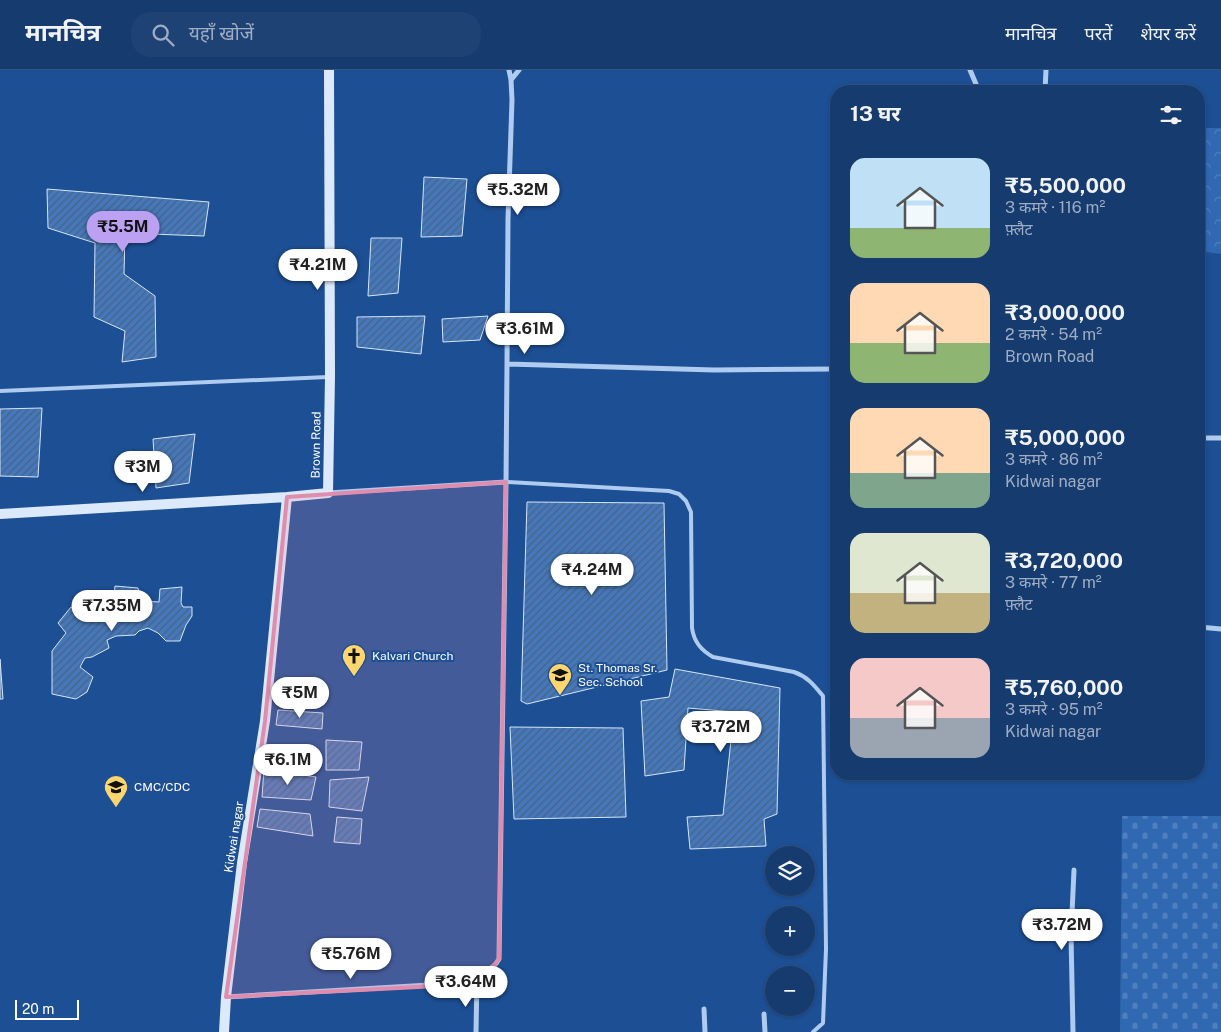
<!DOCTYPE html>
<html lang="hi">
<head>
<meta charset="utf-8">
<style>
	body { margin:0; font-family:"Public Sans","Noto Sans Devanagari",sans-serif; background:#1f4274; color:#f1f3f6; height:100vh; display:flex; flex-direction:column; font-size:19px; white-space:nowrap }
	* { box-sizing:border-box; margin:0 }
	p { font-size:16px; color:#9eadc3 }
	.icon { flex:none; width:28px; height:28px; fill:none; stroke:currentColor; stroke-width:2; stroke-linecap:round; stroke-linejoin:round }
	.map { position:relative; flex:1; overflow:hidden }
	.panel { position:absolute; left:830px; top:15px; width:375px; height:695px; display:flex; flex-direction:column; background:#163b6f; border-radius:20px; box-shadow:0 1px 4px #0004,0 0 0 1px #355582 }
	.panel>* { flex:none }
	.fabs { position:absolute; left:765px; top:776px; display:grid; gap:10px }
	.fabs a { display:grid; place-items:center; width:50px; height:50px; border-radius:50%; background:#163b6f; box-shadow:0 1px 4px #0004,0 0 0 1px #355582; font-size:25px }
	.scale { position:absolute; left:15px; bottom:12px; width:64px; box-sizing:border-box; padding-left:5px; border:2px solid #fff; border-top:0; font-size:14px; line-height:18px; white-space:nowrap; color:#fff; -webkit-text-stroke:4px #1d4f94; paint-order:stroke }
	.price { position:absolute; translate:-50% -42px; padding:0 11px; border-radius:18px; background:#fff; color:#222; font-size:16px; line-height:32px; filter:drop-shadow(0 1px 2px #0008) }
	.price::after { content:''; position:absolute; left:50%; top:30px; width:15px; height:11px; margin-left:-8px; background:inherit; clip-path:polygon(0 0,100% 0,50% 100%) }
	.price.active { background:#bca0f2; color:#111 }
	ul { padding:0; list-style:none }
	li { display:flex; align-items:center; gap:15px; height:125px; padding:0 20px }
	li span { display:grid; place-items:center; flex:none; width:140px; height:100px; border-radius:15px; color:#555 }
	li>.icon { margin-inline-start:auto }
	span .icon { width:60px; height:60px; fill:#fffc; stroke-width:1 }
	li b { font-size:21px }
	h2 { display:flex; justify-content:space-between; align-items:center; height:60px; padding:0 20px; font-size:21px }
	header { display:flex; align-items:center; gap:30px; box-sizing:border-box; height:70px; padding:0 25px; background:#163b6f; border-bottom:1px solid #355582 }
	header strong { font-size:24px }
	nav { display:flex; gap:28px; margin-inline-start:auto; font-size:18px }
	.search { width:350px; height:45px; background:#1f4274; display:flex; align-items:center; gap:12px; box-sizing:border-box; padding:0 18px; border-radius:20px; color:#9eadc3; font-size:19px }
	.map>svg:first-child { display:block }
	.cemetery { fill:url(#cemetery-stones) }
	.park { fill:url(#park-crowns) }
	.building { fill:url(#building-hatch); stroke:#d5e5fa }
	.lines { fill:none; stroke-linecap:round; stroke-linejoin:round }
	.lane { stroke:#afcbef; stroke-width:4 }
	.street { stroke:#afcbef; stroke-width:5 }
	.secondary { stroke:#dce9fa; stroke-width:10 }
	.marked { fill:#e08cad; fill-opacity:0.2; stroke:#e08cad; stroke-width:4; stroke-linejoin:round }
	.labels { text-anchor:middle; stroke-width:4; stroke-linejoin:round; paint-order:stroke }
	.street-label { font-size:12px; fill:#fff; stroke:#1d4f94 }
	.poi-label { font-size:12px; fill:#fff; stroke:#1d4f94; text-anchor:start }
</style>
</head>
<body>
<header>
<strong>मानचित्र</strong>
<div class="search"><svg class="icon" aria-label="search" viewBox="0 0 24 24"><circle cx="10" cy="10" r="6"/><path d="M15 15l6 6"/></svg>यहाँ खोजें</div>
<nav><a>मानचित्र</a><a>परतें</a><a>शेयर करें</a></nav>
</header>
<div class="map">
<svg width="1221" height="962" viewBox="0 0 1221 962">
	<defs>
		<pattern id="cemetery-stones" width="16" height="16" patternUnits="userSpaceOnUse" patternTransform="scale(1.25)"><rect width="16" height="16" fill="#3069b1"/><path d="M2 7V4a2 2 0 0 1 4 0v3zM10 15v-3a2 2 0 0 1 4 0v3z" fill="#4f80bd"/></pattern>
		<pattern id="park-crowns" width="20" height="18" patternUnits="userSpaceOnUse" patternTransform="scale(1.25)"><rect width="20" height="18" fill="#3069b1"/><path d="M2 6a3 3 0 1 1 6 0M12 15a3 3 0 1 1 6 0" fill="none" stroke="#4f80bd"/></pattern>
		<pattern id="building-hatch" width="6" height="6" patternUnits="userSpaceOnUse" patternTransform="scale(1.25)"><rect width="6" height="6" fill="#4578ba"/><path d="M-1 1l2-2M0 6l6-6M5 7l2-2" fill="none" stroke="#486283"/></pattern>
	</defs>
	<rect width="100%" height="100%" fill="#1d4f94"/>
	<path class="cemetery" d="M1122,746H1221V962H1120Z"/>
	<path class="park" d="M1199,58H1221V184L1199,181Z"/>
	<path class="building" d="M424,107L467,109L462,166L421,167Z
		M47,119L209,132L204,166L125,163L124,204L155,226L156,287L122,292L125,261L94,247L95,173L48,158Z
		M371,168H402L398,223L368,226Z
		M425,246L421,284L357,277V247Z
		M488,246L480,270L443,272L442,249Z
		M42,338L38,407L0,406V339Z
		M195,364L189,413L156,418L153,369Z
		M527,432L664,433L667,600L527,634L521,631Z
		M115,516L138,518L141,531L159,532L160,519L182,517L181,533L183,537H192V546L186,555L180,571H166L158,563L148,558L139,561L135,565L116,566L107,570L109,578L92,587L85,588L80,597L93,607L87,622L76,629L52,624V581L66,563L58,553L71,537L82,544L98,529L113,534Z
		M0,589L3,629H0Z
		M675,599L780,618L777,744L764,749L766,776L690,779L687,747L723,745L734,642L688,638L684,700L645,706L641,631L669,627Z
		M278,640L323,643L322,659L276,655Z
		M510,657L623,658L626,747L514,749Z
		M326,670L362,672L359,700H326Z
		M264,699L316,707L311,730L262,727Z
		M369,707L362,741L329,737L330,710Z
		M260,739L310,744L313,766L257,757Z
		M337,747L362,749L360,774L334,772Z"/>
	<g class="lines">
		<path class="lane" d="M0,321L328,307
			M506,412L669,421L679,424L686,431L691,442L692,558C694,572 701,580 713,587L794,602C808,607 814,615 823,626L826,879L823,953L813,962"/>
		<path class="street" d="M970,0L979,21
			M511,10L519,0
			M1045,21L1046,0
			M507,294L508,149L512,30L511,10L509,0
			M1199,368H1221
			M328,423L506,412L507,294L714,300L836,299
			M1199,557L1221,559
			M226,927L446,914H476
			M704,939L705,962
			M764,944L765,962
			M476,962L477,907C483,899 493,901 499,889L506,412
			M1073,962L1071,865L1074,800"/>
		<path class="secondary" d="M0,444L287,427L328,423L330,306L329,0
			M224,962L226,927L242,793L265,651L287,427"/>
	</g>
	<path class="marked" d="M506,412L499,889L493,897L477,905L476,914L226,927L265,651L287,427Z"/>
	<defs>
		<g id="church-pin" transform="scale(1.25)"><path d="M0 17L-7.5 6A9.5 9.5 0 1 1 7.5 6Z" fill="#fed66d" stroke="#1d4f94"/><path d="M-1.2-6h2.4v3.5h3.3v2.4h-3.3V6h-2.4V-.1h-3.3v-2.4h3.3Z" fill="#111"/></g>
		<g id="school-pin" transform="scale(1.25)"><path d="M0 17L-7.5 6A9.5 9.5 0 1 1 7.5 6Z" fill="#fed66d" stroke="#1d4f94"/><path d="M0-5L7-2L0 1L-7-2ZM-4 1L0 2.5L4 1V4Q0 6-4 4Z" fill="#111"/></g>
		<g id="university-pin" transform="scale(1.25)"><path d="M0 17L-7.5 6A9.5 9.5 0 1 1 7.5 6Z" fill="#fed66d" stroke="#1d4f94"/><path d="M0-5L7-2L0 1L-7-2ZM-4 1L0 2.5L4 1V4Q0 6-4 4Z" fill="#111"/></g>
	</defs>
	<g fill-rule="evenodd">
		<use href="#church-pin" x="354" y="586"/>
		<use href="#school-pin" x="560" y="605"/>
		<use href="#university-pin" x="116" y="717"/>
	</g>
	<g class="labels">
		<g class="street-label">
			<text transform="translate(316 375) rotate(-89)" y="4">Brown Road</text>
			<text transform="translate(234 767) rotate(-81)" y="4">Kidwai nagar</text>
		</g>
		<g class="poi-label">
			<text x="372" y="590">Kalvari Church</text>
			<text x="578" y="602">St. Thomas Sr.<tspan x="578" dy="14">Sec. School</tspan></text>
			<text x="134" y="721">CMC/CDC</text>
		</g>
	</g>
</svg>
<div class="fabs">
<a><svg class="icon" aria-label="layers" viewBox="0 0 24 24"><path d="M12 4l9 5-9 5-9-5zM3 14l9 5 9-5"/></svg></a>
<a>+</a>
<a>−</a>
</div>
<div class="scale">20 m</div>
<b class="price" style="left:518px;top:146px">₹5.32M</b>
<b class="price active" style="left:123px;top:183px">₹5.5M</b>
<b class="price" style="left:318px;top:221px">₹4.21M</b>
<b class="price" style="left:525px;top:285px">₹3.61M</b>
<b class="price" style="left:143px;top:423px">₹3M</b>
<b class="price" style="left:592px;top:526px">₹4.24M</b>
<b class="price" style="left:112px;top:562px">₹7.35M</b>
<b class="price" style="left:300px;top:649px">₹5M</b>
<b class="price" style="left:721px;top:683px">₹3.72M</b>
<b class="price" style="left:288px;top:716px">₹6.1M</b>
<b class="price" style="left:1062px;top:881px">₹3.72M</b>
<b class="price" style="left:351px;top:910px">₹5.76M</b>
<b class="price" style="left:466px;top:938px">₹3.64M</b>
<section class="panel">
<h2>13 घर<svg class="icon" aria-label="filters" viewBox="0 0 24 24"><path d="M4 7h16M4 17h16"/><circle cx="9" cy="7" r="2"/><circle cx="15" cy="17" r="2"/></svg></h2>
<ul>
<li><span style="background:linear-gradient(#bfe0f5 70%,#8fb573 0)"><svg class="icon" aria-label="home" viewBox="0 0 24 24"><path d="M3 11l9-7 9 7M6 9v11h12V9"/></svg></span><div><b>₹5,500,000</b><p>3 कमरे · 116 m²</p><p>फ़्लैट</p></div></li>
<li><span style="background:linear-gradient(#ffd9b3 60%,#8fb573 0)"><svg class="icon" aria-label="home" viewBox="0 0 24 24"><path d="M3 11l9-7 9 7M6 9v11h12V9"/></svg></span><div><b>₹3,000,000</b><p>2 कमरे · 54 m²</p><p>Brown Road</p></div></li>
<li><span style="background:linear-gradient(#ffd9b3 65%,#7fa58c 0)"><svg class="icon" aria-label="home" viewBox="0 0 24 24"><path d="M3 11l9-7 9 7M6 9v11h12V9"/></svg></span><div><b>₹5,000,000</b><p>3 कमरे · 86 m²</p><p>Kidwai nagar</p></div></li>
<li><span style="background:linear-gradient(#dfe7d0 60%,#c2b280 0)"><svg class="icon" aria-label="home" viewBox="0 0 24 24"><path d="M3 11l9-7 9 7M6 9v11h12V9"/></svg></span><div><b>₹3,720,000</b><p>3 कमरे · 77 m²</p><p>फ़्लैट</p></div></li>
<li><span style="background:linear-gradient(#f6c9c9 60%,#9aa5b1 0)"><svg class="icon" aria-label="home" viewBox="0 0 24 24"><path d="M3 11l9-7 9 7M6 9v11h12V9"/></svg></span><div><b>₹5,760,000</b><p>3 कमरे · 95 m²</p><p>Kidwai nagar</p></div></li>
</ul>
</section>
</div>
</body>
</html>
